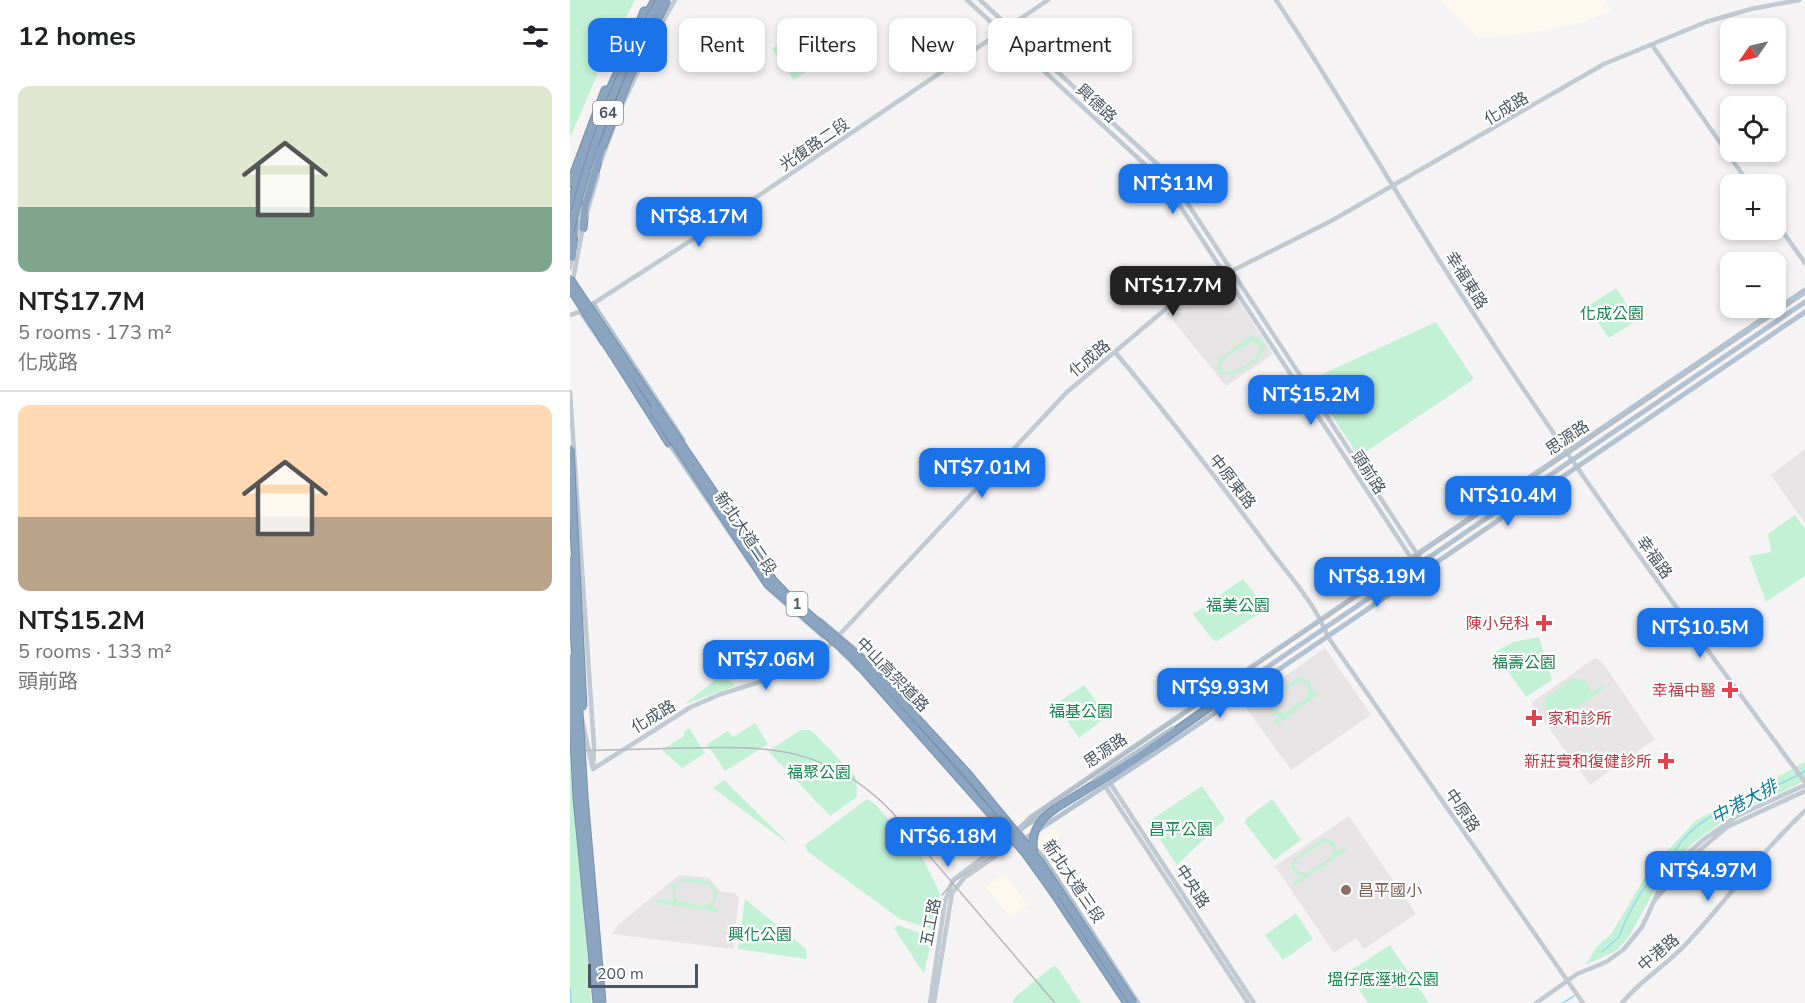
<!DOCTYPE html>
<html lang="en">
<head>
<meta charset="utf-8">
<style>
	body { margin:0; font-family:"Nunito Sans","Noto Sans TC",sans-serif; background:#f6f6f6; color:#202124; height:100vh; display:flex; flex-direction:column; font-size:22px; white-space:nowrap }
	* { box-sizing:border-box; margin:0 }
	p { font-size:20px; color:#757577 }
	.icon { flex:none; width:33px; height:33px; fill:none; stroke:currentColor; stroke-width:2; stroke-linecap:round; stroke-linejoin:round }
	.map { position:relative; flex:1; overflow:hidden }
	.details { display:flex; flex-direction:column; background:#fff; width:570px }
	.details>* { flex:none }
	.top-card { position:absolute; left:18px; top:18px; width:570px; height:54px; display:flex; gap:12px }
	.needle { width:39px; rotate:236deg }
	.controls { position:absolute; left:1150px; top:18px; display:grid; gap:12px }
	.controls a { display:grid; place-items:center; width:66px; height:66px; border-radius:12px; background:#fff; box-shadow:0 3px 9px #0003; font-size:30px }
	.scale { position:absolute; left:18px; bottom:15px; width:110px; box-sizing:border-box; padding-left:6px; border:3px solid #4a5661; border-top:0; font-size:16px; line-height:21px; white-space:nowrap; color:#4a5661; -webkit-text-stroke:4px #fff; paint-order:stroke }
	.price { position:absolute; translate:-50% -51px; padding:0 14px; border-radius:12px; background:#1a73e8; color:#fff; font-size:20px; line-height:39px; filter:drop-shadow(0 2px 3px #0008) }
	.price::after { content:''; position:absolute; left:50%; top:36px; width:18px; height:14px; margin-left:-9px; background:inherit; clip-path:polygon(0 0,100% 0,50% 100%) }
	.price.current { background:#222; color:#fff }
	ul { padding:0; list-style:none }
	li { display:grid; align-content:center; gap:12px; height:318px; padding:0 18px }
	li+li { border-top:2px solid #e0e0e0 }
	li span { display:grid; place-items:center; height:186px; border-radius:12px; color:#555 }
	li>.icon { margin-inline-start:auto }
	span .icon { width:108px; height:108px; fill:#fffc; stroke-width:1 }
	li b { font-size:26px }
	h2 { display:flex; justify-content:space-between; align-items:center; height:72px; padding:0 18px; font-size:26px }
	.chip { padding:0 21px; border-radius:12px; background:#fff; box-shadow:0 3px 9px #0003; font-size:21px; line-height:54px }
	.chip.current { background:#1a73e8; color:#fff }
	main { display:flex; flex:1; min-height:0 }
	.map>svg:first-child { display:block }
	.commercial { fill:#fdf9ef }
	.education { fill:#e6e4e5 }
	.green { fill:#c3f1d5; fill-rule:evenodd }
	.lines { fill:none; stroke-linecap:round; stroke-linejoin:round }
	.stream { stroke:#90daee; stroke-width:1.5 }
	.highway-casing { stroke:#7690ad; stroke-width:9 }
	.minor { stroke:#c1cad2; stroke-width:4.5 }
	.major { stroke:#b3c2d1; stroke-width:5 }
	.highway { stroke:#8ba5c1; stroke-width:7 }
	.rail { stroke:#b5b8bd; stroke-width:1.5 }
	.highway-bridge-casing { stroke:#7690ad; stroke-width:9; stroke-linecap:butt }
	.highway-bridge { stroke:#8ba5c1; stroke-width:7 }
	.health-dot { fill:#e0444e; stroke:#fff; stroke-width:2 }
	.education-dot { fill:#8d6e63; stroke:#fff; stroke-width:2 }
	.labels { text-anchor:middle; stroke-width:4.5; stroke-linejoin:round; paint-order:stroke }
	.shield { fill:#fff; stroke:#808990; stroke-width:1.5 }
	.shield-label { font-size:15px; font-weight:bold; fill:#4a5661 }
	.street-label { font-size:16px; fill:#4a5661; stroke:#fff }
	.park-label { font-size:16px; fill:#17864f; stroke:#fff }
	.health-label { font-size:16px; fill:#be3a42; stroke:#fff; text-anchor:end }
	.education-label { font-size:16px; fill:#785e54; stroke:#fff; text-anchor:start }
	.water-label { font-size:18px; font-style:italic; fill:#0c7c9b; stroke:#fff }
</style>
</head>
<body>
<main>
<section class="details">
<h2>12 homes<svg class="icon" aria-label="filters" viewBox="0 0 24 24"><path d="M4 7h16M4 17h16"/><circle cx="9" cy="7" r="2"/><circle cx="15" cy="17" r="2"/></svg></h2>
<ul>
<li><span style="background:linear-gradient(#dfe7d0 65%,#7fa58c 0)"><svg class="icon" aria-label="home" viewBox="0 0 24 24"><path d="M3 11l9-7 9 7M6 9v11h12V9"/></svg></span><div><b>NT$17.7M</b><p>5 rooms · 173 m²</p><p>化成路</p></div></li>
<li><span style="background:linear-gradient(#ffd9b3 60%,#b9a48a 0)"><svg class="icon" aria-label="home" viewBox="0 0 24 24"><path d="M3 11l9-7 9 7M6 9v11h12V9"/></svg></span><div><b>NT$15.2M</b><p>5 rooms · 133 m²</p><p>頭前路</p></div></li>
</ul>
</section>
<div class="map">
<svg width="1235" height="1003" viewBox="0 0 1235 1003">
	<rect width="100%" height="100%" fill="#f5f3f3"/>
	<path class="commercial" d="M871,0H1036L1041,11L1014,22L977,30L941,36L907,37Z
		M484,829L490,838L480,847L501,879L509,874L536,915L520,925L468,845L467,841Z
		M433,874L458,904L441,918L416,888Z"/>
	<path class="education" d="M654,278L703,354L656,386L597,313L620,294Z
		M1235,449V523L1201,475Z
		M755,648L801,715L721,770L674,705Z
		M1025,658L1032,662L1085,739L1020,785L961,703Z
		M779,816L846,914L794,949L786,938L764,953L705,866Z
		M109,875L139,878L151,892L163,893L169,896L163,949L42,934L48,925Z"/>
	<path class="green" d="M0,0H65L33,61L0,138Z
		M229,31L251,61L224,80L202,49Z
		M1046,288L1067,320L1039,338L1017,307Z
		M866,322L904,379L791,455L787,454L743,386L744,381L757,372Z
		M684,336L691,339L695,346C694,360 665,379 652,375L647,369L649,358L677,338ZM684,340L691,348C688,358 665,375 654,371L651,366L653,359Z
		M1225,515L1235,529V576L1196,602L1179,556L1201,552L1198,534Z
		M673,579L695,607L693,611L647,641L643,640L623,614Z
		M969,637L982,680L956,697L925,652L944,642Z
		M153,672L165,686L115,704L149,677Z
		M728,677L739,681L743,693L746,691L749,694L706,725L704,721L709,717L701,711L699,699ZM731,681L738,686V697L714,713L707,711L702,705L703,698Z
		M1003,678L1017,681L1021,693L1033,685L1035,688L986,722L983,719L986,717L975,709L976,698Z
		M514,685L537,716L509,738L486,704Z
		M104,703L108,710L77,730L71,720Z
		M0,723L21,1003H0Z
		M185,723L198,744L155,771L137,744L158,731L163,737Z
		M119,728L135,753L112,768L92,750L114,736V732Z
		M231,730H240L246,735L286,777L287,797L260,816L198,751Z
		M1235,762V781L1161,815L1122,844L1088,884L1058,938L1046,951L1015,965L1026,948L1042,933L1078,872L1125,821Z
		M154,780L220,845L143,788Z
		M632,786L655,819L607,865L578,822Z
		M297,799L304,803L352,857L370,893L363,930L330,919L237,851L235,845Z
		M702,799L731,840L704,860L675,823L676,819Z
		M754,838L764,841L767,852L775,847L777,850L724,886L722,884L731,877L721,869L723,859ZM756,841L764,849L761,857L737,873L728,872L725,864L727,859Z
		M114,878C128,880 145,878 148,895L141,907L149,909V912L87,903V899L104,901L102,887ZM112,881L139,885L144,891L143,901L133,906L108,901L104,890Z
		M175,899L236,949L237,959L168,949Z
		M726,913L743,939L713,960L695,935Z
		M328,925L362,938L354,974L324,928Z
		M820,945L859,1003H798L778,972Z
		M483,966L487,967L511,1003H443L444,998Z"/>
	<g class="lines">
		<path class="stream" d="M1032,952L1049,937L1057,917L1073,889L1086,877L1089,868L1102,860C1117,811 1196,796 1235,771
			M0,988L1,1003
			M993,1003L1004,996"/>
		<g class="highway-casing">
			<path id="highway" d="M76,16L85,0
				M60,48L74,11
				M0,184L35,90
				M0,206L34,102L61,44
				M13,228L15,207L32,148
				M2,257L5,221
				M61,383L99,443
				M369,747L429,819
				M486,808L567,758L671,685
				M485,895L557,1003"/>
		</g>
		<path class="minor" d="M397,0L595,183L851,573
			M410,0L599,175L857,569
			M706,0C773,100 832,205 898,305C1004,469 1119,626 1235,782
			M1082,45L1179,184
			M50,110L83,39L105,0
			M31,161L47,118
			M14,199L30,142L51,90
			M16,216L28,175
			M1206,222L1235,263
			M7,234L12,207
			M0,268L2,257
			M0,295L13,227
			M21,305L145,225L478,0
			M0,315L12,311
			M545,352C598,415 648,480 697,546C718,574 745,603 758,637L1013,1003
			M0,392L24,746L23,769
			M12,719L22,766
			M23,769L121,707L151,694L218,673L255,650L497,392L610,297L761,221L1034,64L1136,22L1181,9L1229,0
			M540,783L684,1003
			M535,786L678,1003
			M1085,900L1124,855L1157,827L1235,791
			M360,1003L375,901L383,880L439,838
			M364,1003L382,893L394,878L445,843
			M966,1003L1007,974L1036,962L1053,950L1072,927L1092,884L1114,857L1133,840L1167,816L1235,785
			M1052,1003C1071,979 1096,966 1116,944C1157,900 1191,852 1235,811"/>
		<path class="major" d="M23,304L113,440
			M11,312L32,343
			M97,440L197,587L253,636
			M250,620L294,657
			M271,651L288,668
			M668,687L1235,302
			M644,709L677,684
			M525,780L602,729
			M445,828L473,857L568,1003
			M452,828L477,812
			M445,833L461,817L1235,290
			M450,842L611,736L1235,312"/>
		<use href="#highway" class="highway"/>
		<path class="rail" d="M0,751C38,750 76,749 114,748C198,746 258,746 321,811L485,1003
			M372,895L383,882L442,842L468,813L1235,294"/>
		<g class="highway-bridge-casing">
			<path id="highway-bridge" d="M32,148L59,78L97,0
				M0,231C19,153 47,70 90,0
				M0,279L203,580L223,601L296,663L399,775L470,862L563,1003
				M0,288L61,383
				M83,410L197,583L281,656L455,853L485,895
				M0,449L13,707
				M0,560L14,797L32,1003
				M0,658L7,798L27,1003
				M464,853C460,832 469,820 486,808"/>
		</g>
		<use href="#highway-bridge" class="highway-bridge"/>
	</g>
	<g class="health-dot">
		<path d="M971 614h6v6h6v6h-6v6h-6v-6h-6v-6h6z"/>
		<path d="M1157 681h6v6h6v6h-6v6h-6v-6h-6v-6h6z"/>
		<path d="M961 709h6v6h6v6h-6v6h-6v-6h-6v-6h6z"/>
		<path d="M1093 752h6v6h6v6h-6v6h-6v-6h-6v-6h6z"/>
	</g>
	<circle class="education-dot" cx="776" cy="890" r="6"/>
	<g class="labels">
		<g class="shield">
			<rect x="23" y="101" width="30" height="24" rx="4.5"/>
			<rect x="216.5" y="592" width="21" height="24" rx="4.5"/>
		</g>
		<g class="shield-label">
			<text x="38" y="118">64</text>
			<text x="227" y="609">1</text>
		</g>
		<g class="street-label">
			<text transform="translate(527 103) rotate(43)" y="6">興德路</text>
			<text transform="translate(936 108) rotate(-31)" y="6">化成路</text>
			<text transform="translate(244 144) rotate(-34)" y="6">光復路二段</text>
			<text transform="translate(897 280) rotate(58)" y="6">幸福東路</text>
			<text transform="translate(519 358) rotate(-40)" y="6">化成路</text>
			<text transform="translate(997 437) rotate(-34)" y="6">思源路</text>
			<text transform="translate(799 472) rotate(57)" y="6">頭前路</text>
			<text transform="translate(663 481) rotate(52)" y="6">中原東路</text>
			<text transform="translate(176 533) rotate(56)" y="6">新北大道二段</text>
			<text transform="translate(1085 557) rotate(54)" y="6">幸福路</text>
			<text transform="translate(323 674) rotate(46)" y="6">中山高架道路</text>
			<text transform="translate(83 716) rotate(-31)" y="6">化成路</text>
			<text transform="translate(535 750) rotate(-34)" y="6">思源路</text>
			<text transform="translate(893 810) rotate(56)" y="6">中原路</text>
			<text transform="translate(504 881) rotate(56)" y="6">新北大道三段</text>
			<text transform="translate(623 886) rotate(57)" y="6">中央路</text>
			<text transform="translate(360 922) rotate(-79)" y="6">五工路</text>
			<text transform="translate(1088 952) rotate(-40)" y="6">中港路</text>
		</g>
		<g class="park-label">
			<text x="1042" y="319">化成公園</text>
			<text x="668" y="611">福美公園</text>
			<text x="954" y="668">福壽公園</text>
			<text x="511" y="717">福基公園</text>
			<text x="249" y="778">福聚公園</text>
			<text x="611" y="835">昌平公園</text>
			<text x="190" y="940">興化公園</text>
			<text x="813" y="985">塭仔底溼地公園</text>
		</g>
		<g class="health-label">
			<text x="960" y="629">陳小兒科</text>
			<text x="1146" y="696">幸福中醫</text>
			<text x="978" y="724" text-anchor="start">家和診所</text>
			<text x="1082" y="767">新莊實和復健診所</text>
		</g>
		<g class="education-label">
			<text x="788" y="896">昌平國小</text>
		</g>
		<g class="water-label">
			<text transform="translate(1174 802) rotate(-28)" y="6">中港大排</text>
		</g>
	</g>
</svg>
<div class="controls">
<a><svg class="needle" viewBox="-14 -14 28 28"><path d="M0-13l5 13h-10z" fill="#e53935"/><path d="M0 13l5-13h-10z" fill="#757577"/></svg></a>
<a><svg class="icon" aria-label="locate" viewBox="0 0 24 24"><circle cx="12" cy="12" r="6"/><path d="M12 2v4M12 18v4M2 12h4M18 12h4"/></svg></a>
<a>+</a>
<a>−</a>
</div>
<div class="scale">200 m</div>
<b class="price" style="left:603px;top:215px">NT$11M</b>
<b class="price" style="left:129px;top:248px">NT$8.17M</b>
<b class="price current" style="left:603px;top:317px">NT$17.7M</b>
<b class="price" style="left:741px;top:426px">NT$15.2M</b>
<b class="price" style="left:412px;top:499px">NT$7.01M</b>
<b class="price" style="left:938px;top:527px">NT$10.4M</b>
<b class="price" style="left:807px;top:608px">NT$8.19M</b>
<b class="price" style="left:1130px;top:659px">NT$10.5M</b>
<b class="price" style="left:196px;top:691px">NT$7.06M</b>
<b class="price" style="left:650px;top:719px">NT$9.93M</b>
<b class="price" style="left:378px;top:868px">NT$6.18M</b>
<b class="price" style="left:1138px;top:902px">NT$4.97M</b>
<div class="top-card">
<a class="chip current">Buy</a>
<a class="chip">Rent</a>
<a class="chip">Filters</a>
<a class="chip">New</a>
<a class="chip">Apartment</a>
</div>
</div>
</main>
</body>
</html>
